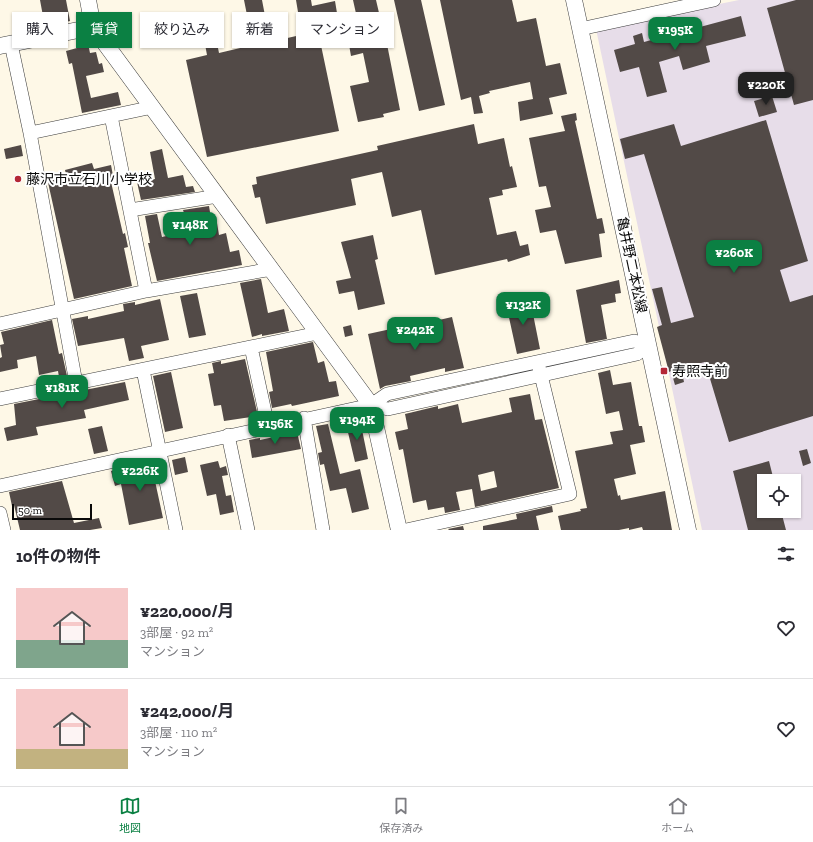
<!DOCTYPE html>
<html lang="ja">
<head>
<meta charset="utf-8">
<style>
	body { margin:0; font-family:"Zilla Slab","Noto Sans JP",serif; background:#f2f2f3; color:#2b2b33; height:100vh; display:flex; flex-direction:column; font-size:15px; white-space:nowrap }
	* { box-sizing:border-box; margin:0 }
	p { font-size:13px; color:#7c7c81 }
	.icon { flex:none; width:22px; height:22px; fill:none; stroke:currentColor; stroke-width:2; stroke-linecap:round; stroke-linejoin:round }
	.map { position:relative; height:530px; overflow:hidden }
	.details { display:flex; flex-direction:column; background:#fff; flex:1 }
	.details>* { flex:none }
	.top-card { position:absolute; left:12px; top:12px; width:400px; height:36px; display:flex; gap:8px }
	.tools { position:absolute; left:757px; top:474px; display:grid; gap:8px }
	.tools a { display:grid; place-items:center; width:44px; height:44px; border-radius:0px; background:#fff; box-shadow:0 1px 3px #0004; font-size:20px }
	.scale { position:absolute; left:12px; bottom:10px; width:80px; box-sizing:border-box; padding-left:4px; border:2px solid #0a0a0a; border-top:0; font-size:11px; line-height:14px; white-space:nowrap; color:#0a0a0a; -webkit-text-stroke:3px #fff; paint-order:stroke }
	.price { position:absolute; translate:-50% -34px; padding:0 9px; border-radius:8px; background:#0b8043; color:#fff; font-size:13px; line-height:26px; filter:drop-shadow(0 1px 2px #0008) }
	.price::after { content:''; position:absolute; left:50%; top:24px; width:12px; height:9px; margin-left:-6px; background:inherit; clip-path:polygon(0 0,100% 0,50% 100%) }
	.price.active { background:#222; color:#fff }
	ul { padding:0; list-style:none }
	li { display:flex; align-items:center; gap:12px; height:100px; padding:0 16px }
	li+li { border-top:1px solid #e1e1e2 }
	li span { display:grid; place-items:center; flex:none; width:112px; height:80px; border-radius:0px; color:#555 }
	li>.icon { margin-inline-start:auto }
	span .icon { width:48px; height:48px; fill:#fffc; stroke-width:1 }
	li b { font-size:17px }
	h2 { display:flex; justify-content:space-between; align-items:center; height:48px; padding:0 16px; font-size:17px }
	.chip { padding:0 14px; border-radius:0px; background:#fff; box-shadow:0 1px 3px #0004; font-size:14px; line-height:36px }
	.chip.active { background:#0b8043; color:#fff }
	.menu { display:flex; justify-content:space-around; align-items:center; height:56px; border-top:1px solid #e1e1e2; background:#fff; font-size:11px; color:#7c7c81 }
	.menu a { display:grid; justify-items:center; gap:2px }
	.menu .active { color:#0b8043 }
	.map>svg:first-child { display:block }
	.industrial { fill:#e7dde9; fill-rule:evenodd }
	.building { fill:#524a47; fill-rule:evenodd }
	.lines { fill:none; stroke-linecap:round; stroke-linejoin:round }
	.minor-casing { stroke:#3d3d3d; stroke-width:14 }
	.tertiary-casing { stroke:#3d3d3d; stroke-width:17 }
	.minor { stroke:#fff; stroke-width:13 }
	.tertiary { stroke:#fff; stroke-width:16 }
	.poi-dot { fill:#b42736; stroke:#fff; stroke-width:1.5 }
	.labels { text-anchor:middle; stroke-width:4; stroke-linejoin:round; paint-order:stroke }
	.poi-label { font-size:14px; fill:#0a0a0a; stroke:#fff; text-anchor:start }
	.street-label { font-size:14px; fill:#0a0a0a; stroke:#fff }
</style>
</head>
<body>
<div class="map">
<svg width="813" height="530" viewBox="0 0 813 530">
	<rect width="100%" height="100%" fill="#fef8e7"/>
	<path class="industrial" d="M739,0H813V530H702L596,29ZM764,481H794V511H764Z"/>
	<path class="building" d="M40,0H66L70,21L45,27Z
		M244,0H262L270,42L318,31L339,131L207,157L186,60L207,55L204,39L178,45L176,33L188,31V33L214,28L219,53L253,45Z
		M296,0H311L312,6L335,1L337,13L320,16L319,13L299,18Z
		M353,0H376L383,30L384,29L400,110L383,114L384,117L358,122L350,86L369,82L363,53L351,56L348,39L361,36Z
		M394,0H421L445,105L419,111Z
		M440,0H512L517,22L536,18L546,66L560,63L567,94L549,98L553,114L520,121L518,102L533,99L530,82L489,91L490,93L479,96L483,113L474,114L471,97L461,100Z
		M796,0H813V100L794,105L767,8Z
		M741,16L746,36L706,46L710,62L683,70L679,56L659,62L667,92L647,97L639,67L620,72L614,50L635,44L633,36L642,33L644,42Z
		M87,39L90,53L96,52L99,64L102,63L104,72L86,76L91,98L118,92L121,105L82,113L72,63L69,64L66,51L77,48L76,42Z
		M772,96L777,112L759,117L754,101Z
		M576,113L577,120L575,121L597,219L602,218L605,233L599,234L602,257L565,264L556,230L540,233L535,210L551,207L546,186L539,187L529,138L565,131L561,116Z
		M766,120L808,261L780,270L790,302L813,295V416L729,442L705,362L681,368L684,382L675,385L671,371L669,372L657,327L662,325L652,289L662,287L671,323L694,317L644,154L625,159L620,139L674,124L681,146Z
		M474,124L478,144L504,138L510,167L512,166L517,187L502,190L503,195L489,198L497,235L516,231L520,246L528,244L530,255L508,262L507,259L435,275L421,210L392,217L382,172L351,179L356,205L266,224L260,197L255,198L252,185L257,184L256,177L378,150L377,146Z
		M21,145L23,156L6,159L4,149Z
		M162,149L168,178L183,175L186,187L193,186L195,192L141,200L137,182L155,179L150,152Z
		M92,163L94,169L111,165L114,181L111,182L123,234L125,233L128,247L124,248L132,286L74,299L47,178L66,174L65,170Z
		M209,206L211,218L216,217L219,235L226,233L230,252L239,250L242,265L157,281L148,243H150L145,216L157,214L162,237L184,232L180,214L184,213L183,210Z
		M373,235L378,259L375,260L385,304L358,310L354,291L339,294L336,281L351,278L341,242Z
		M261,279L268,313L284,309L289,331L262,336V334L252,337L240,283Z
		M619,280L621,293L615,294L616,302L601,305L607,339L586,343L576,290Z
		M197,293L206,335L189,338L180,296Z
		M160,299L169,340L141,346L144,358L129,361L124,338L78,346L72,319L88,316V319L124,311L123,304L135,302V305Z
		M530,299L540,349L517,354L506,304Z
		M452,317L464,368L445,372V368L410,376L411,381L385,386L380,389L368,334L400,327V329Z
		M52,320L59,354L62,353L67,376L59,377L58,371L39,375L36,356L17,360L18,368L0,372V358L2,357L0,345L4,344L1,332Z
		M351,325L353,335L345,337L343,327Z
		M313,342L318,363L324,361L329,382L336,381L339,396L292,406L291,404L272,408L269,392L273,391L266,352Z
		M245,359L258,416L224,421L221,405L214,406L208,374L214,373L212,363L221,361V364Z
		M610,370L613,385L631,382L639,426H642L645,442L630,445L636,474L614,479L618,496L620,495L621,500L665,491L672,530H643L642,527L629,530V528L619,530H561L558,516L581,511L580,509L587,508L575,451L613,444L610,432L623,430L619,411L606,414L598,373Z
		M171,372L183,428L165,432L153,376Z
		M125,382L129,400L84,410L86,418L36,427L38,435L7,441L4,428L16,425L14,404Z
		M530,394L535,420L542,419L559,488L475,507L472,489L456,492L460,510L445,513L444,507L428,510L426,500L413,503L403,449L399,450L395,432L408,429L405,414L438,406V409L458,404L462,423L512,412L509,398ZM494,471L497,487L481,491L478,475Z
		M360,420L368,459L355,462L346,424Z
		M328,424L340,474L360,469L369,509L352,513L346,488L330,491L324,464L320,465L318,453L322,452L316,426Z
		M102,426L108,451L94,454L88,429Z
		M297,432L301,449L252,458L249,440L260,438V440Z
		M807,449L811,463L803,466L799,451Z
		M185,457L188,472L175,475L172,460Z
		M154,461L158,480L155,481L163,518L129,525L121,484L115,486L111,471Z
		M218,461L220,468L226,466L228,475L222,476L226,496L231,495L234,512L220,515L216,494L207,496L200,465Z
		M769,461L774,481H764V511H781L786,530H748L733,471Z
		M62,481L74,523L99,518L102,528L90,530H20L14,505L12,506L9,492Z
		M552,506L553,512L536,516L539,530H483V526L517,519L516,514Z
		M463,526L464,530H449L448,529Z"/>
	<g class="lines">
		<g class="minor-casing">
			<path id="minor" d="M580,29L714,0
				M11,44L30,133L76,383
				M111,116L146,291
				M30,133L153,107
				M130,210L218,196
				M0,324L146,291L272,269
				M251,347L268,426
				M143,370L176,530
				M0,399L318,333
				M371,405L388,409L637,354L649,345
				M304,418L323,530
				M228,435L248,530
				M0,486L371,405L387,394L634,341L649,345
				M0,513L4,530
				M406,530L570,494L538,363"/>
		</g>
		<g class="tertiary-casing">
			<path id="tertiary" d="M88,0L93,27L371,405L399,530
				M574,0L688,530
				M0,46L93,27"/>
		</g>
		<use href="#minor" class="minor"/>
		<use href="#tertiary" class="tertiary"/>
	</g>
	<g class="poi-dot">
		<circle cx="18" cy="179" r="4"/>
		<rect x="660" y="367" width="8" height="8" rx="2"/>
	</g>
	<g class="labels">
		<g class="poi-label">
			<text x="26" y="184">藤沢市立石川小学校</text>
			<text x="672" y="376">寿照寺前</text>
		</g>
		<g class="street-label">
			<text transform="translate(632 265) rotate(78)" y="5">亀井野二本松線</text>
		</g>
	</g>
</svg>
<div class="tools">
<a><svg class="icon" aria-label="locate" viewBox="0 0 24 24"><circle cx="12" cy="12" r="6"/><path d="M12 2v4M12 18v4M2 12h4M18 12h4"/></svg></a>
</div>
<div class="scale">50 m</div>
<b class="price" style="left:675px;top:51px">¥195K</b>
<b class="price active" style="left:766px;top:106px">¥220K</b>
<b class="price" style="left:190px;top:246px">¥148K</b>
<b class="price" style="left:734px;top:274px">¥260K</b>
<b class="price" style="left:523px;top:326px">¥132K</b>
<b class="price" style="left:415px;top:351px">¥242K</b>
<b class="price" style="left:62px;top:409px">¥181K</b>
<b class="price" style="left:357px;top:441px">¥194K</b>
<b class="price" style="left:275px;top:445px">¥156K</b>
<b class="price" style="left:140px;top:492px">¥226K</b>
<div class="top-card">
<a class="chip">購入</a>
<a class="chip active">賃貸</a>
<a class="chip">絞り込み</a>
<a class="chip">新着</a>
<a class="chip">マンション</a>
</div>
</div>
<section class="details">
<h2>10件の物件<svg class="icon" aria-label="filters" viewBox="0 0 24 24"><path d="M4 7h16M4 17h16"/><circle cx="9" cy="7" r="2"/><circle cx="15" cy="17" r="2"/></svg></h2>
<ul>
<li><span style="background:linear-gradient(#f6c9c9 65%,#7fa58c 0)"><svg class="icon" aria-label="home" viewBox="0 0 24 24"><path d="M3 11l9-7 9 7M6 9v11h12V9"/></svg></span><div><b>¥220,000/月</b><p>3部屋 · 92 m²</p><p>マンション</p></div><svg class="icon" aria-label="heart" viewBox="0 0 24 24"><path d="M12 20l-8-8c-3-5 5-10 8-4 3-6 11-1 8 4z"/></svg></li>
<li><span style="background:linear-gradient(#f6c9c9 75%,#c2b280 0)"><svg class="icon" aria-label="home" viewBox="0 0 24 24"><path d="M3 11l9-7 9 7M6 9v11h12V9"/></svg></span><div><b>¥242,000/月</b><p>3部屋 · 110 m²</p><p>マンション</p></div><svg class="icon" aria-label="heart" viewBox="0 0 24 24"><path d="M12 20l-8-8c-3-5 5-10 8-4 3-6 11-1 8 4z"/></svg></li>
</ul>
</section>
<nav class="menu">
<a class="active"><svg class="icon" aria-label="map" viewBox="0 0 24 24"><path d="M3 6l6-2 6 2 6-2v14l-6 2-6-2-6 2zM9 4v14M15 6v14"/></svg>地図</a>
<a><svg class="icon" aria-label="saved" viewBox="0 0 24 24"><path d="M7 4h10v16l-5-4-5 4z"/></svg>保存済み</a>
<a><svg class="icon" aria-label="home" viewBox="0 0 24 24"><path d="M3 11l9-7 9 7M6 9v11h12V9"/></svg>ホーム</a>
</nav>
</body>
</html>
